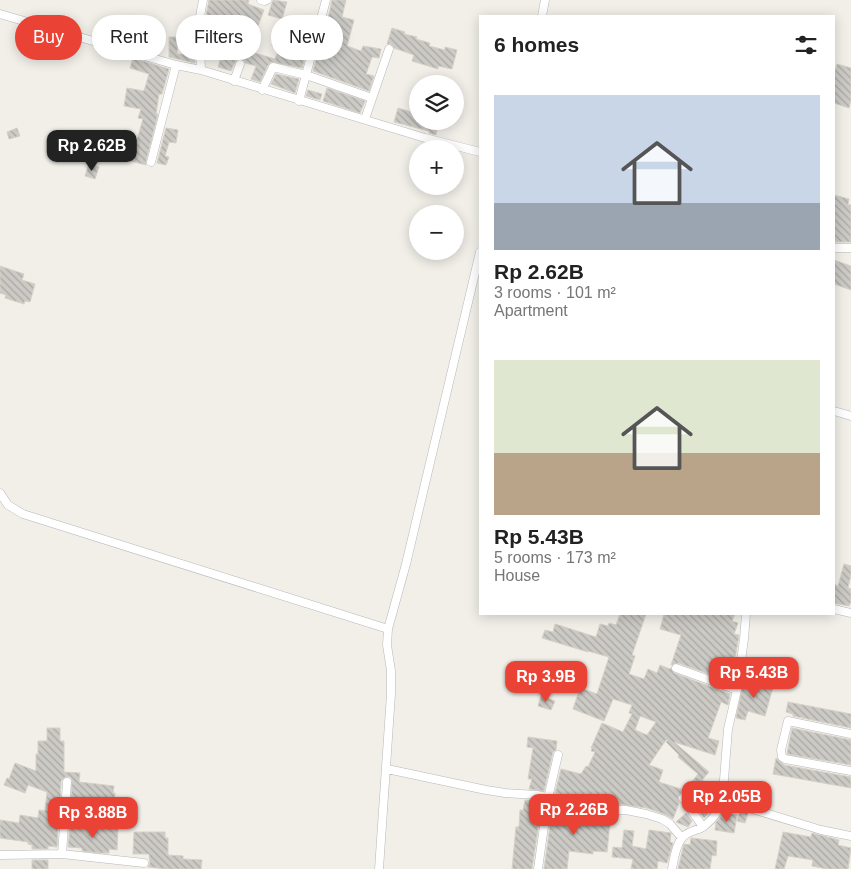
<!DOCTYPE html>
<html lang="en">
<head>
<meta charset="utf-8">
<style>
	body { margin:0; font-family:Helvetica,sans-serif; background:#f2f2f2; color:#222; height:100vh; display:flex; flex-direction:column; font-size:19px; white-space:nowrap }
	* { box-sizing:border-box; margin:0 }
	p { font-size:16px; color:#767676 }
	.icon { flex:none; width:28px; height:28px; fill:none; stroke:currentColor; stroke-width:2; stroke-linecap:round; stroke-linejoin:round }
	.map { position:relative; flex:1; overflow:hidden }
	.details { position:absolute; left:479px; top:15px; width:356px; height:600px; display:flex; flex-direction:column; background:#fff; border-radius:0px; box-shadow:0 2px 12px #0003 }
	.details>* { flex:none }
	.guide { position:absolute; left:15px; top:15px; width:389px; height:45px; display:flex; gap:10px }
	.fabs { position:absolute; left:409px; top:75px; display:grid; gap:10px }
	.fabs a { display:grid; place-items:center; width:55px; height:55px; border-radius:50%; background:#fff; box-shadow:0 2px 12px #0003; font-size:25px }
	.price { position:absolute; translate:-50% -42px; padding:0 11px; border-radius:10px; background:#ea4335; color:#fff; font-size:16px; line-height:32px; filter:drop-shadow(0 1px 2px #0008) }
	.price::after { content:''; position:absolute; left:50%; top:30px; width:15px; height:11px; margin-left:-8px; background:inherit; clip-path:polygon(0 0,100% 0,50% 100%) }
	.price.current { background:#222; color:#fff }
	ul { padding:0; list-style:none }
	li { display:grid; align-content:center; gap:10px; height:265px; padding:0 15px }
	li span { display:grid; place-items:center; height:155px; border-radius:0px; color:#555 }
	li>.icon { margin-inline-start:auto }
	span .icon { width:90px; height:90px; fill:#fffc; stroke-width:1 }
	li b { font-size:21px }
	h2 { display:flex; justify-content:space-between; align-items:center; height:60px; padding:0 15px; font-size:21px }
	.chip { padding:0 18px; border-radius:22px; background:#fff; box-shadow:0 2px 12px #0003; font-size:18px; line-height:45px }
	.chip.current { background:#ea4335; color:#fff }
	.map>svg:first-child { display:block }
	.building { fill:url(#building-back-hatch); stroke:#d6d1c6; fill-rule:evenodd }
	.lines { fill:none; stroke-linecap:round; stroke-linejoin:round }
	.street-casing { stroke:#b5b8bc; stroke-width:9 }
	.street { stroke:#fff; stroke-width:8 }
</style>
</head>
<body>
<div class="map">
<svg width="851" height="869" viewBox="0 0 851 869">
	<defs>
		<pattern id="building-back-hatch" width="6" height="6" patternUnits="userSpaceOnUse" patternTransform="scale(1.25)"><rect width="6" height="6" fill="#cccac5"/><path d="M-1 5l2 2M0 0l6 6M5-1l2 2" fill="none" stroke="#a9a8a4"/></pattern>
	</defs>
	<rect width="100%" height="100%" fill="#f1efe8"/>
	<path class="building" d="M209,0H249L248,4L264,10L253,39L218,27L216,33L208,30L209,27L205,26V22Z
		M273,0L287,2L282,19L268,15Z
		M332,0H346L342,17L354,20L347,46L361,51L363,46L381,49L379,58L372,57L366,74L374,76L369,91L313,71L329,14Z
		M283,28L295,31L290,47L307,51L302,68L271,62L268,65L260,82L251,79L256,66L245,63L242,59L236,60L231,71L218,67L221,57L218,56L222,43L275,59L279,49L272,46L274,37L280,39Z
		M392,28L405,32L404,34L417,37L416,39L430,43L429,46L445,50V47L457,50L452,69L438,66V69L412,61L414,55L394,48L391,44H387Z
		M169,37H178L177,54H195V63L169,57Z
		M133,58L169,69L162,94H159L156,114H158L146,161V165L127,160L131,146L135,147L143,119L138,118L141,109L124,106L127,88L144,91L149,74L130,68Z
		M837,64L851,68V100L849,108L834,103V74Z
		M276,74L299,79L295,93L271,84Z
		M327,88L365,101L360,113L323,101Z
		M308,90L322,94L320,100L306,96Z
		M398,108L418,114V121L438,124L436,135L429,133V131L394,122Z
		M17,128L20,136L9,139L7,132Z
		M166,128L178,130L176,143L169,142L165,156L169,157L166,165L157,163Z
		M89,164L99,167L95,179L85,176Z
		M834,195L849,199L848,205H851V242H834Z
		M834,260L851,266V290L834,284Z
		M0,266L24,274L22,280L35,284L30,302L25,301L24,304L5,298L6,295L0,293Z
		M844,564L851,566V575L848,588L851,589V602L849,606L834,603V584L838,586Z
		M620,614H646L632,655L635,656L629,674L644,679L648,669L657,673L660,665L670,669L671,668L674,673L730,694L728,705L721,702L708,738L719,741L715,755L674,742L709,772L702,780L714,788L702,805L700,803V804L708,814L704,818L695,805L699,802L684,792L698,774L678,757L679,755L666,742L668,740H666L649,765L663,770L659,782L684,790L678,796L679,803L673,819L664,814L647,808L618,804L602,797L598,804L584,799L555,793L561,769L581,774L586,766L588,767L595,752L591,751L592,748H591L602,723L623,732L632,714L629,713L632,705L613,699L604,721L573,709L580,688L597,694L609,657L588,651V652L542,638L545,630L553,632L555,624L596,637L600,624L608,626L609,623L616,625ZM640,716L656,722L647,735L635,730Z
		M664,614H735L732,621L738,623L734,634L739,635L736,653L731,669L734,670L732,682L678,663L671,665L681,635L660,629Z
		M744,680L773,687L765,716L748,711L745,720L736,718Z
		M541,696L555,701L551,710L538,706Z
		M788,702L851,714V728L793,716V714L786,712Z
		M47,728H60V741H64V772L80,773L79,782L114,786L113,793H115L113,815L89,812L90,806L71,805L72,780L70,777H65L61,781L60,804L56,805L53,823L58,824L57,847L48,846V849H32V845L28,844V842L0,838V820L19,823L20,815L38,818L39,810L45,811L47,792L28,785L25,793L4,785L7,778L9,779L15,763L36,771V754H38V741H47Z
		M792,728L851,740V765L787,754Z
		M528,737L557,741L556,750L553,752L544,791L529,789L532,779H528L533,748L527,747Z
		M776,758L784,765L851,777V788L773,774Z
		M525,800L542,802L532,869H512L516,827H519L520,810H523Z
		M553,804L581,809L594,815L591,821L610,823L607,852L593,851V854L569,851L567,869H544Z
		M740,811L748,813L745,823L737,821Z
		M686,813L692,821L688,827L676,822Z
		M724,813L737,815L734,833L715,830L716,822Z
		M70,825L118,828L117,850L109,849V853H100L82,851V848L68,847Z
		M624,830L634,831L632,846L646,849L649,830L671,833L670,842L673,843L667,863L658,861L657,869H631L633,859L612,857L613,847L622,848Z
		M134,832H165V838H168V855L183,856V859L202,860L201,869H166L148,867L150,863L149,854H133Z
		M783,832L811,837L812,833L839,840L838,845L851,848L848,869H827L812,866L813,860L788,856L784,869H775Z
		M691,838L717,841L716,856L712,855L710,869H678L683,848L684,844L690,845Z
		M32,860H48V869H32Z"/>
	<g class="lines">
		<g class="street-casing">
			<path id="street" d="M261,0L265,1L267,0
				M0,14L176,65L201,70L425,138L480,152
				M542,16L545,0
				M201,70L199,22L203,0
				M234,81L240,64
				M262,90L273,67L306,75L372,98
				M299,101L326,0
				M365,119L389,49
				M151,162L176,65
				M834,248H851
				M834,411L851,416
				M0,493L8,505L23,514L388,629
				M834,609L851,613
				M676,668L737,690
				M851,734L788,721L781,750L782,757L785,759L851,771
				M387,769L486,790L505,793L537,795L583,804L597,810H626L646,814L662,819L670,824L682,838
				M683,798L703,827
				M723,800L821,830L851,836
				M62,854L67,782
				M0,855L62,854L144,863
				M379,869L391,694V671L387,645L388,629L406,564L480,252
				M538,869L548,798L558,755
				M672,869C674,859 675,848 681,839C686,832 694,831 701,828C710,823 717,813 722,805L728,729L737,690L744,639L746,614"/>
		</g>
		<use href="#street" class="street"/>
	</g>
</svg>
<div class="fabs">
<a><svg class="icon" aria-label="layers" viewBox="0 0 24 24"><path d="M12 4l9 5-9 5-9-5zM3 14l9 5 9-5"/></svg></a>
<a>+</a>
<a>−</a>
</div>
<b class="price current" style="left:92px;top:172px">Rp 2.62B</b>
<b class="price" style="left:754px;top:699px">Rp 5.43B</b>
<b class="price" style="left:546px;top:703px">Rp 3.9B</b>
<b class="price" style="left:727px;top:823px">Rp 2.05B</b>
<b class="price" style="left:574px;top:836px">Rp 2.26B</b>
<b class="price" style="left:93px;top:839px">Rp 3.88B</b>
<div class="guide">
<a class="chip current">Buy</a>
<a class="chip">Rent</a>
<a class="chip">Filters</a>
<a class="chip">New</a>
</div>
<section class="details">
<h2>6 homes<svg class="icon" aria-label="filters" viewBox="0 0 24 24"><path d="M4 7h16M4 17h16"/><circle cx="9" cy="7" r="2"/><circle cx="15" cy="17" r="2"/></svg></h2>
<ul>
<li><span style="background:linear-gradient(#c9d6e8 70%,#9aa5b1 0)"><svg class="icon" aria-label="home" viewBox="0 0 24 24"><path d="M3 11l9-7 9 7M6 9v11h12V9"/></svg></span><div><b>Rp 2.62B</b><p>3 rooms · 101 m²</p><p>Apartment</p></div></li>
<li><span style="background:linear-gradient(#dfe7d0 60%,#b9a48a 0)"><svg class="icon" aria-label="home" viewBox="0 0 24 24"><path d="M3 11l9-7 9 7M6 9v11h12V9"/></svg></span><div><b>Rp 5.43B</b><p>5 rooms · 173 m²</p><p>House</p></div></li>
</ul>
</section>
</div>
</body>
</html>
